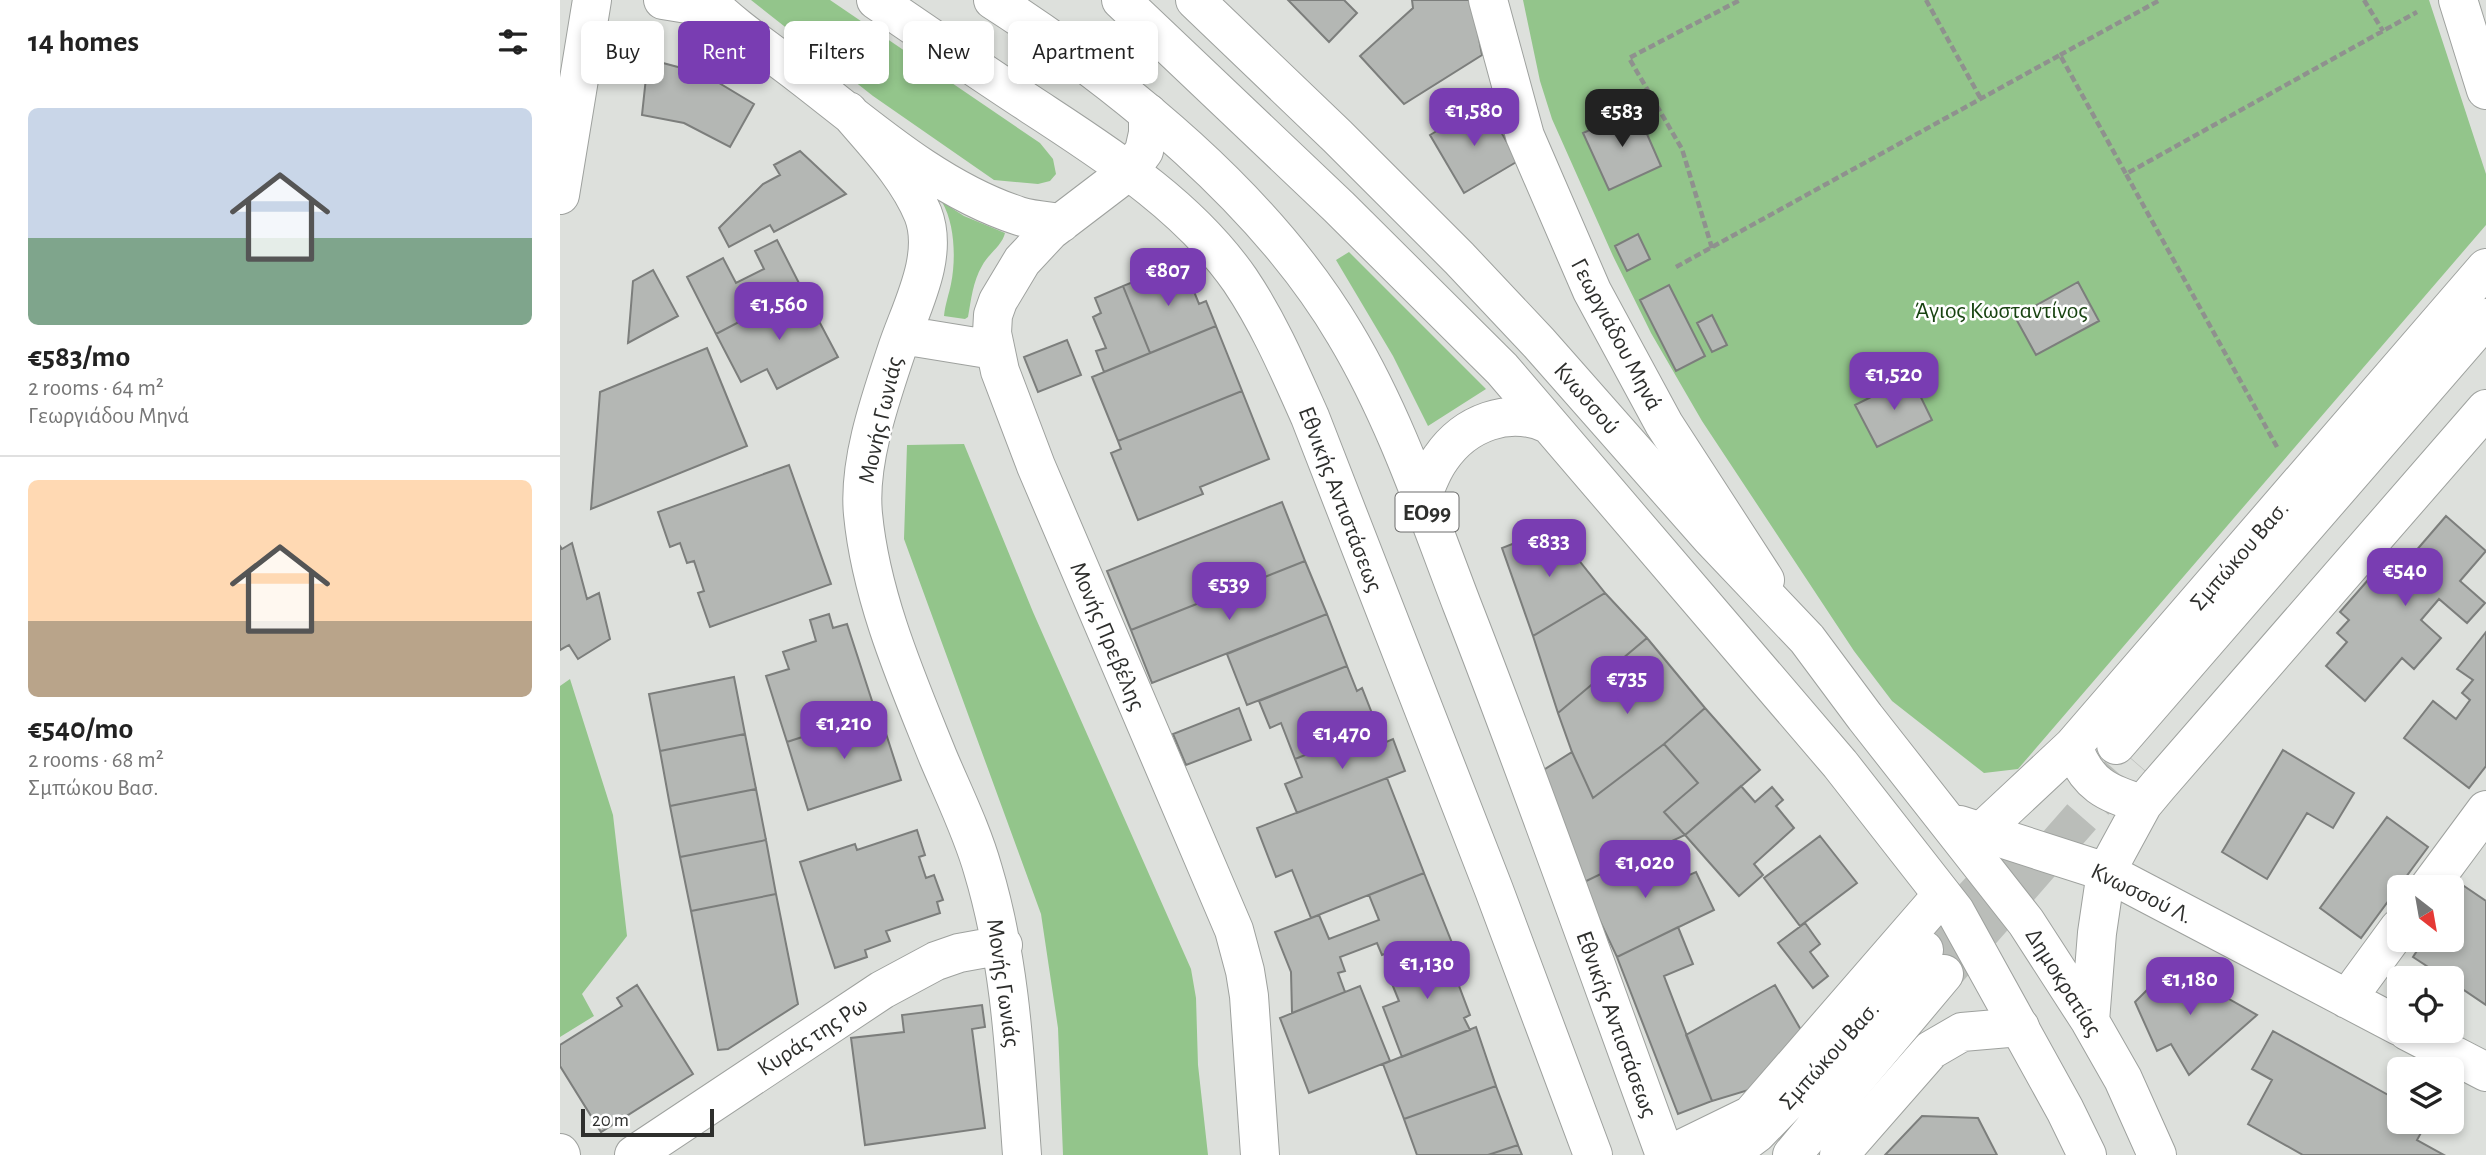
<!DOCTYPE html>
<html lang="en">
<head>
<meta charset="utf-8">
<style>
	body { margin:0; font-family:"Alegreya Sans",sans-serif; background:#f2f2f2; color:#222; height:100vh; display:flex; flex-direction:column; font-size:26px; white-space:nowrap }
	* { box-sizing:border-box; margin:0 }
	p { font-size:23px; color:#767676 }
	.icon { flex:none; width:38px; height:38px; fill:none; stroke:currentColor; stroke-width:2; stroke-linecap:round; stroke-linejoin:round }
	.map { position:relative; flex:1; overflow:hidden }
	.details { display:flex; flex-direction:column; background:#fff; width:560px }
	.details>* { flex:none }
	.top-card { position:absolute; left:21px; top:21px; width:665px; height:63px; display:flex; gap:14px }
	.needle { width:46px; rotate:149deg }
	.fabs { position:absolute; left:1827px; top:875px; display:grid; gap:14px }
	.fabs a { display:grid; place-items:center; width:77px; height:77px; border-radius:10px; background:#fff; box-shadow:0 4px 10px #0003; font-size:35px }
	.scale { position:absolute; left:21px; bottom:18px; width:133px; box-sizing:border-box; padding-left:7px; border:4px solid #2e2f2d; border-top:0; font-size:19px; line-height:24px; white-space:nowrap; color:#2e2f2d; -webkit-text-stroke:5px #fff; paint-order:stroke }
	.price { position:absolute; translate:-50% -60px; padding:0 16px; border-radius:14px; background:#793db2; color:#fff; font-size:23px; line-height:46px; filter:drop-shadow(0 2px 4px #0008) }
	.price::after { content:''; position:absolute; left:50%; top:42px; width:21px; height:16px; margin-left:-10px; background:inherit; clip-path:polygon(0 0,100% 0,50% 100%) }
	.price.on { background:#222; color:#fff }
	ul { padding:0; list-style:none }
	li { display:grid; align-content:center; gap:14px; height:371px; padding:0 28px }
	li+li { border-top:2px solid #e0e0e0 }
	li span { display:grid; place-items:center; height:217px; border-radius:10px; color:#555 }
	li>.icon { margin-inline-start:auto }
	span .icon { width:126px; height:126px; fill:#fffc; stroke-width:1 }
	li b { font-size:30px }
	h2 { display:flex; justify-content:space-between; align-items:center; height:84px; padding:0 28px; font-size:30px }
	.pill { padding:0 24px; border-radius:10px; background:#fff; box-shadow:0 4px 10px #0003; font-size:24px; line-height:63px }
	.pill.on { background:#793db2; color:#fff }
	main { display:flex; flex:1; min-height:0 }
	.map>svg:first-child { display:block }
	.green { fill:#93c58b }
	.building { fill:#b4b7b4; stroke:#7c7e7c; stroke-width:2 }
	.lines { fill:none; stroke-linecap:round; stroke-linejoin:round }
	.major-tunnel { stroke:#babdb9; stroke-width:38; stroke-dasharray:38 19; stroke-linecap:butt }
	.minor-casing { stroke:#9ea19e; stroke-width:40 }
	.major-casing { stroke:#9ea19e; stroke-width:40 }
	.path { stroke:#8f918e; stroke-width:4.5; stroke-dasharray:7 3.5; stroke-linecap:butt }
	.minor { stroke:#fff; stroke-width:38 }
	.major { stroke:#fff; stroke-width:38 }
	.labels { text-anchor:middle; stroke-width:5; stroke-linejoin:round; paint-order:stroke }
	.shield { fill:#fff; stroke:#6d6d6c; stroke-width:2 }
	.shield-label { font-size:23px; font-weight:bold; fill:#2e2f2d }
	.park-label { font-size:24px; fill:#184311; stroke:#fff }
	.street-label { font-size:24px; fill:#2e2f2d; stroke:#fff }
</style>
</head>
<body>
<main>
<section class="details">
<h2>14 homes<svg class="icon" aria-label="filters" viewBox="0 0 24 24"><path d="M4 7h16M4 17h16"/><circle cx="9" cy="7" r="2"/><circle cx="15" cy="17" r="2"/></svg></h2>
<ul>
<li><span style="background:linear-gradient(#c9d6e8 60%,#7fa58c 0)"><svg class="icon" aria-label="home" viewBox="0 0 24 24"><path d="M3 11l9-7 9 7M6 9v11h12V9"/></svg></span><div><b>€583/mo</b><p>2 rooms · 64 m²</p><p>Γεωργιάδου Μηνά</p></div></li>
<li><span style="background:linear-gradient(#ffd9b3 65%,#b9a48a 0)"><svg class="icon" aria-label="home" viewBox="0 0 24 24"><path d="M3 11l9-7 9 7M6 9v11h12V9"/></svg></span><div><b>€540/mo</b><p>2 rooms · 68 m²</p><p>Σμπώκου Βασ.</p></div></li>
</ul>
</section>
<div class="map">
<svg width="1926" height="1155" viewBox="0 0 1926 1155">
	<rect width="100%" height="100%" fill="#dde0dc"/>
	<path class="green" d="M191,0H270L480,143L493,159L496,174L490,181L478,184L434,180L313,96Z
		M963,0H1869L1926,174V225L1458,769L1424,773L1332,701L1294,651L1142,421L1091,333L1053,256L992,119L980,81Z
		M382,202L404,216L445,233C442,246 428,254 422,266C413,281 411,300 408,317L405,319L384,316C385,305 389,294 391,284C396,259 395,224 382,202Z
		M789,252L926,389L868,426L833,356L776,260Z
		M404,444L473,612L631,969L636,998L638,1065L648,1155H503L498,1028L481,914L344,539L347,445Z
		M10,679L53,815L67,936L22,994L34,1016L0,1037V686Z"/>
	<path class="building" d="M728,0H784L797,13L769,42Z
		M852,0H912L922,55L844,104L800,56L853,8Z
		M88,59L144,74L194,104L170,147L124,123L82,115Z
		M924,103L958,161L904,193L870,135Z
		M1076,109L1101,166L1049,190L1023,133Z
		M240,151L286,194L214,232L210,225L169,247L159,228L203,184L220,175L214,165Z
		M1078,234L1090,259L1067,271L1055,246Z
		M217,240L242,289L156,334L127,277L163,258L176,283L204,269L195,251Z
		M622,262L639,304L646,301L656,326L590,353L563,286Z
		M93,270L118,316L68,343L73,281Z
		M1518,282L1539,321L1476,355L1455,317Z
		M1109,285L1145,356L1116,371L1080,300Z
		M563,286L590,353L544,372L536,351L546,348L533,317L541,313L535,298Z
		M242,289L278,357L217,389L207,369L181,382L156,334Z
		M1152,315L1167,345L1152,352L1137,323Z
		M656,326L682,391L558,441L532,377Z
		M507,340L521,375L478,392L464,357Z
		M147,348L187,446L31,509L40,392Z
		M1351,377L1372,420L1317,447L1295,405Z
		M682,391L709,459L640,487L643,494L578,520L551,453L561,449L558,441Z
		M229,465L271,584L150,627L138,593L144,591L134,561L127,563L120,543L110,547L98,512Z
		M722,502L745,561L571,630L547,571Z
		M1886,516L1926,551L1900,581L1925,603L1907,623L1879,599L1861,620L1881,638L1854,669L1842,658L1805,701L1766,666L1787,642L1777,633L1789,620L1780,612L1829,556L1842,567Z
		M993,528L1045,593L973,636L942,548Z
		M12,543L27,599L39,593L50,639L18,659L9,645L0,650V546L2,549Z
		M745,561L767,614L592,683L571,630Z
		M1045,593L1087,638L998,713L973,636Z
		M269,614L273,628L287,624L313,704L305,706L308,716L227,742L206,676L229,669L223,652L256,641L250,620Z
		M767,614L787,666L687,705L667,654Z
		M1926,632V766L1909,788L1844,738L1873,701L1896,719L1910,700L1902,693L1913,680L1897,669Z
		M1087,638L1145,708L1104,744L1033,798L1012,752L998,713Z
		M787,666L797,691L802,688L815,721L808,724L810,730L735,759L721,723L710,728L699,701Z
		M174,677L185,734L100,751L89,694Z
		M679,708L691,740L626,765L613,734Z
		M1145,708L1200,770L1125,835L1104,812L1138,783L1104,744Z
		M319,712L341,780L248,810L227,742Z
		M803,732L810,749L833,739L845,771L737,813L725,784L742,777L735,759Z
		M185,734L196,789L110,806L100,751Z
		M1104,744L1138,783L1104,812L1125,835L1022,883L982,771L1012,752L1033,798Z
		M1723,750L1794,793L1773,828L1747,813L1707,879L1662,852Z
		M827,778L864,873L751,918L732,870L716,877L697,828Z
		M1181,786L1195,802L1212,787L1223,800L1216,806L1234,828L1194,864L1203,875L1179,896L1125,835Z
		M196,789L206,840L120,857L110,806Z
		M1827,817L1868,847L1801,938L1760,908Z
		M357,830L365,855L359,857L366,878L374,875L383,900L377,902L380,913L326,931L330,941L305,950L307,957L275,968L240,862L295,844L297,850Z
		M1260,836L1297,883L1240,926L1204,878Z
		M206,840L216,894L131,911L120,857Z
		M1103,844L1120,879L1136,872L1154,910L1057,957L1022,883Z
		M864,873L892,943L843,962L838,949L822,955L817,943L780,957L785,971L778,973L785,992L732,1013L731,972L715,932L759,915L769,939L819,920L809,895Z
		M1901,884L1926,901V1005L1892,982V978H1885L1853,957L1864,940H1892V898Z
		M216,894L238,1004L168,1049L158,1050L131,911Z
		M1245,923L1260,944L1250,952L1268,976L1253,988L1218,943Z
		M1118,927L1133,964L1104,976L1152,1101L1118,1114L1057,957Z
		M892,943L901,967L893,970L910,1015L904,1018L910,1030L842,1057L823,1007L839,1001L826,969Z
		M1611,966L1697,1015L1629,1075L1611,1044L1597,1051L1575,1002Z
		M77,985L133,1074L41,1132L0,1066V1045L62,1006L57,998Z
		M1215,985L1241,1030L1192,1089L1152,1101L1126,1035Z
		M800,986L830,1061L749,1093L720,1018Z
		M422,1005L425,1027L412,1029L425,1128L305,1145L291,1038L344,1032L342,1015Z
		M916,1027L936,1086L844,1119L823,1064Z
		M1713,1031L1839,1101V1122H1867L1857,1140L1884,1155H1743L1688,1124L1712,1080L1692,1069Z
		M936,1086L958,1145L928,1155H857L844,1119Z
		M1362,1116L1418,1118L1437,1155H1325Z
		M958,1145L962,1155H928Z"/>
	<g class="lines">
		<path class="major-tunnel" d="M1364,950L1454,854
			M1384,974L1572,759"/>
		<g class="minor-casing">
			<path id="minor" d="M103,0L146,7L151,4
				M147,0C171,26 211,52 239,74C307,126 376,189 459,216C472,220 487,221 501,223
				M928,0L965,136L1032,291L1104,424L1205,580
				M1898,0L1926,90
				M288,111C315,143 347,175 363,214C380,258 349,311 336,352C320,400 298,463 303,514C311,598 347,680 378,757C394,795 412,831 423,870C451,963 455,1059 462,1155
				M588,113V133L584,151L570,170L490,231L462,261L438,301L433,315L432,333L440,371L476,466L674,930L685,971L689,996L700,1155
				M0,195L32,0
				M342,335L434,350
				M1513,746C1526,784 1547,794 1583,804
				M1400,825L1546,872L1839,1026
				M1421,832L1513,746L1926,268
				M1546,872L1583,804L1598,786L1926,409
				M1869,887L1926,810
				M1787,999L1839,928
				M1847,1031L1926,1072
				M0,1153L1,1155
				M74,1155L322,990L376,961L399,953L443,945
				M1109,1155L1191,1115L1382,895
				M1279,1155L1371,1050L1402,1032L1460,1027"/>
		</g>
		<g class="major-casing">
			<path id="major" d="M316,0C367,35 418,70 470,104C546,154 627,204 680,280C709,323 729,370 750,417L934,890L1033,1155
				M433,0C562,83 706,200 785,334C836,419 867,514 902,605C973,787 1038,972 1105,1155
				M561,0L779,207L942,369L1280,764L1395,911L1505,1110L1527,1155
				M635,0L777,136L899,258L979,343L1151,538L1247,639L1305,717L1466,922L1530,1021L1563,1079L1597,1155
				M862,498C867,484 872,470 881,458C905,423 949,406 988,424
				M1556,745L1926,318
				M1530,1021L1537,933L1546,872
				M1168,1155L1197,1133L1233,1096L1364,950
				M1232,1155L1384,974"/>
		</g>
		<path class="path" d="M1366,0L1421,99
			M1804,0L1823,31
			M1500,55L1600,0
			M1152,248L1122,149L1069,58L1180,0
			M1116,267L1500,55L1566,174
			M1717,447L1566,174L1857,12"/>
		<use href="#minor" class="minor"/>
		<use href="#major" class="major"/>
	</g>
	<g class="labels">
		<rect class="shield" x="835.5" y="492.5" width="63" height="39" rx="5"/>
		<g class="shield-label">
			<text x="867" y="520">ΕΟ99</text>
		</g>
		<g class="park-label">
			<text x="1441" y="318">Άγιος Κωσταντίνος</text>
		</g>
		<g class="street-label">
			<text transform="translate(1057 334) rotate(62)" y="8">Γεωργιάδου Μηνά</text>
			<text transform="translate(1027 398) rotate(49)" y="8">Κνωσσού</text>
			<text transform="translate(320 420) rotate(-77)" y="8">Μονής Γωνιάς</text>
			<text transform="translate(781 499) rotate(69)" y="8">Εθνικής Αντιστάσεως</text>
			<text transform="translate(1679 555) rotate(-49)" y="8">Σμπώκου Βασ.</text>
			<text transform="translate(548 636) rotate(67)" y="8">Μονής Πρεβέλης</text>
			<text transform="translate(1582 893) rotate(26)" y="8">Κνωσσού Λ.</text>
			<text transform="translate(1504 982) rotate(58)" y="8">Δημοκρατίας</text>
			<text transform="translate(444 983) rotate(82)" y="8">Μονής Γωνιάς</text>
			<text transform="translate(1057 1024) rotate(70)" y="8">Εθνικής Αντιστάσεως</text>
			<text transform="translate(252 1036) rotate(-33)" y="8">Κυράς της Ρω</text>
			<text transform="translate(1269 1055) rotate(-48)" y="8">Σμπώκου Βασ.</text>
		</g>
	</g>
</svg>
<div class="fabs">
<a><svg class="needle" viewBox="-14 -14 28 28"><path d="M0-13l5 13h-10z" fill="#e53935"/><path d="M0 13l5-13h-10z" fill="#767676"/></svg></a>
<a><svg class="icon" aria-label="locate" viewBox="0 0 24 24"><circle cx="12" cy="12" r="6"/><path d="M12 2v4M12 18v4M2 12h4M18 12h4"/></svg></a>
<a><svg class="icon" aria-label="layers" viewBox="0 0 24 24"><path d="M12 4l9 5-9 5-9-5zM3 14l9 5 9-5"/></svg></a>
</div>
<div class="scale">20 m</div>
<b class="price" style="left:914px;top:148px">€1,580</b>
<b class="price on" style="left:1062px;top:149px">€583</b>
<b class="price" style="left:608px;top:308px">€807</b>
<b class="price" style="left:219px;top:342px">€1,560</b>
<b class="price" style="left:1334px;top:412px">€1,520</b>
<b class="price" style="left:989px;top:579px">€833</b>
<b class="price" style="left:1845px;top:608px">€540</b>
<b class="price" style="left:669px;top:622px">€539</b>
<b class="price" style="left:1067px;top:716px">€735</b>
<b class="price" style="left:284px;top:761px">€1,210</b>
<b class="price" style="left:782px;top:771px">€1,470</b>
<b class="price" style="left:1085px;top:900px">€1,020</b>
<b class="price" style="left:867px;top:1001px">€1,130</b>
<b class="price" style="left:1630px;top:1017px">€1,180</b>
<div class="top-card">
<a class="pill">Buy</a>
<a class="pill on">Rent</a>
<a class="pill">Filters</a>
<a class="pill">New</a>
<a class="pill">Apartment</a>
</div>
</div>
</main>
</body>
</html>
